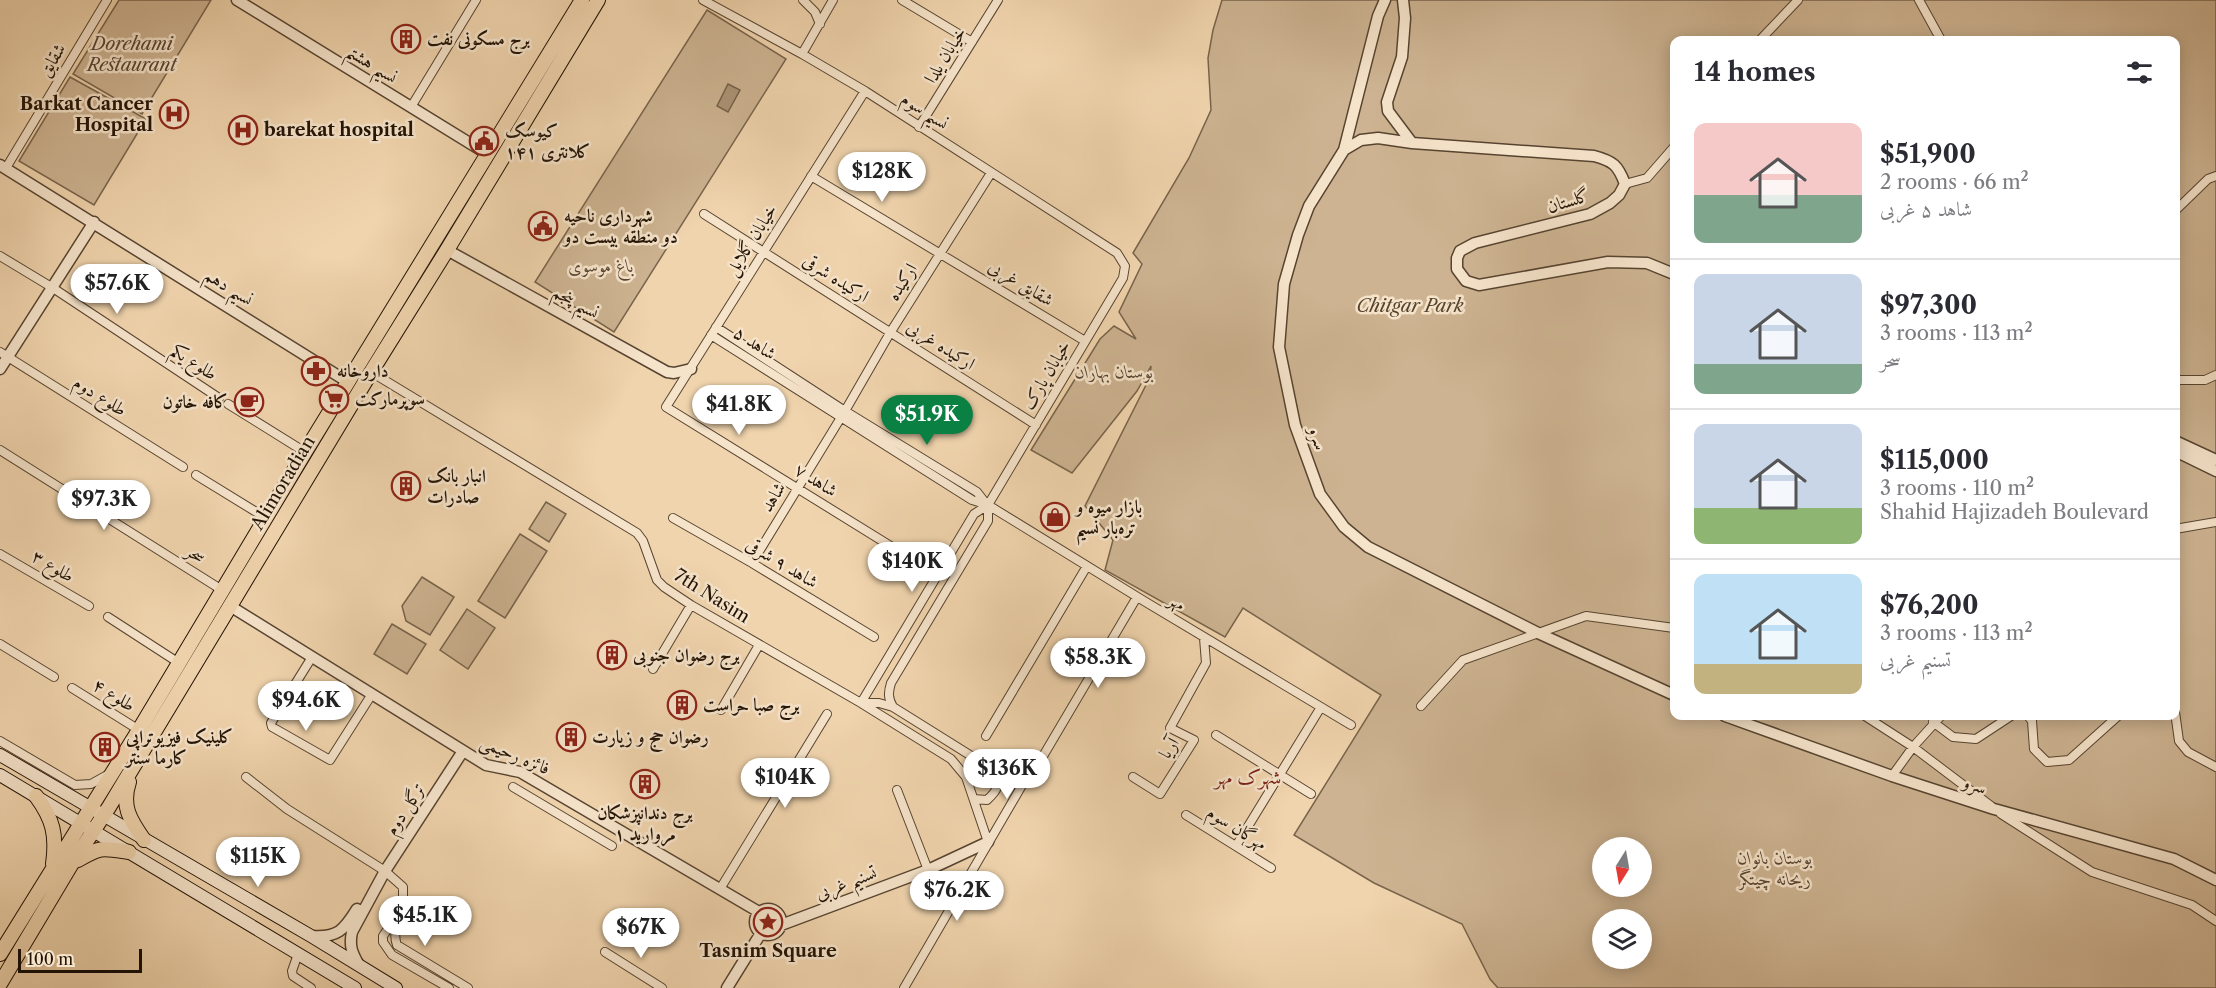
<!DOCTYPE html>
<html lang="en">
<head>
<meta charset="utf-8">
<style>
	body { margin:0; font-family:"Libre Caslon Text",Amiri,serif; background:#f7f7f7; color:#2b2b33; height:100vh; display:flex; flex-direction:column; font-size:22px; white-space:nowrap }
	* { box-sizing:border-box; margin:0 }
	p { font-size:20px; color:#7c7c81 }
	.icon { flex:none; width:33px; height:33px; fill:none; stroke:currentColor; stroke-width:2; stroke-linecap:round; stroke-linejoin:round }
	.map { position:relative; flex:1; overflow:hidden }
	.details { position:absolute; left:1670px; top:36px; width:510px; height:684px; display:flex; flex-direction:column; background:#fff; border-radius:12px; box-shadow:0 3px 15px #0003 }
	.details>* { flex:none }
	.needle { width:39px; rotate:191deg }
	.buttons { position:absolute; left:1592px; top:837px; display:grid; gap:12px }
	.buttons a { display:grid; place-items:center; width:60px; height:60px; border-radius:50%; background:#fff; box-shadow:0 3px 15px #0003; font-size:30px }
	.scale { position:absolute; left:18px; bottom:15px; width:124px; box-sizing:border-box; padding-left:6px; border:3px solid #241406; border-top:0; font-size:16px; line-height:21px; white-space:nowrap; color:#241406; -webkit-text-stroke:4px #f5e3ca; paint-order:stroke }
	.price { position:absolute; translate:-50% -51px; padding:0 14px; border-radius:21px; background:#fff; color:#222; font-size:20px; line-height:39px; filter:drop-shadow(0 2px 3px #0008) }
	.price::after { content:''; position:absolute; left:50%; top:36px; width:18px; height:14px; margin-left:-9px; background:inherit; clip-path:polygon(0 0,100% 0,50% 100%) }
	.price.current { background:#0b8043; color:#fff }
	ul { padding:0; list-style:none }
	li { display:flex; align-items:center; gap:18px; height:150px; padding:0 24px }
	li+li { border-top:2px solid #e1e1e2 }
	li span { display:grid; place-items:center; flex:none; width:168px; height:120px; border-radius:12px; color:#555 }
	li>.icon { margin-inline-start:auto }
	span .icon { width:72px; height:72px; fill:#fffc; stroke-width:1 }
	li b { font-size:26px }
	h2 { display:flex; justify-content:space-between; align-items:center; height:72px; padding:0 24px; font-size:26px }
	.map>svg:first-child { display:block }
	.green { fill:#cdb391; stroke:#78644c; stroke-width:1.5; fill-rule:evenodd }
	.water { fill:#ab9374; stroke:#756048; stroke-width:1.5 }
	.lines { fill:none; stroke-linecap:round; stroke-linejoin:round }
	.minor-casing { stroke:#574430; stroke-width:10 }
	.tertiary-casing { stroke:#574430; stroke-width:13 }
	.secondary-casing { stroke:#241406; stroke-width:14 }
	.primary-casing { stroke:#241406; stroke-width:16 }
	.minor { stroke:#f5e3ca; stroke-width:8 }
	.tertiary { stroke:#f5e3ca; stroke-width:10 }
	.secondary { stroke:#f5e3ca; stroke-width:12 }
	.primary { stroke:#f0d4ad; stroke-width:14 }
	.labels { text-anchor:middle; stroke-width:5; stroke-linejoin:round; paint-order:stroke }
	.poi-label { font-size:18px; font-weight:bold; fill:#241406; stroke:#f5e3ca; text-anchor:start }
	.park-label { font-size:18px; font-style:italic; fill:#574430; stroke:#f5e3ca }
	.street-label { font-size:18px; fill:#241406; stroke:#f5e3ca }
	.neighbourhood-label { font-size:20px; fill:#7a1f14; stroke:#f5e3ca }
</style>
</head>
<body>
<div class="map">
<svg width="2216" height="988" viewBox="0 0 2216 988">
	<rect width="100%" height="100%" fill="#f0d4ad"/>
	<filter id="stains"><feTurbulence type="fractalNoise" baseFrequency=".00333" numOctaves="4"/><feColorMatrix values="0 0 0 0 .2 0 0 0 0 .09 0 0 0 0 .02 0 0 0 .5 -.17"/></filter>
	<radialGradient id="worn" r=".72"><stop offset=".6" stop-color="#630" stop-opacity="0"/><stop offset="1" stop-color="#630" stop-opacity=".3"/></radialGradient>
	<path class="green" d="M119,0H211L142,114L73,74Z
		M587,0H592L115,788L112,786Z
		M1222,0H2216V988H1498L1490,979L1462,924L1374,883L1294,835L1381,695L1243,608L1225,637L1105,570L1113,540L1085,506L1150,377L1151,366L1137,391L1072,473L1031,450L1100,339L1114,326L1136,339L1119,312L1142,264L1133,253L1189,158L1211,110L1208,58L1213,30ZM1674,40H2175V716H1674ZM1602,848H1641V886H1602ZM1602,920H1641V958H1602Z
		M707,10L786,59L614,332L535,282Z
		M70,77L146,119L94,205L19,161Z
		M546,502L566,514L549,542L529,529Z
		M520,534L547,551L505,618L478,601Z
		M422,577L454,597L430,635L406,621L402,606Z
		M467,609L495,628L468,669L440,650Z
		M392,624L426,644L407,674L374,654Z"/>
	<path class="water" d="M728,84L740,90L728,112L717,106Z"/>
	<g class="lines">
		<g class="minor-casing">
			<path id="minor" d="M703,0L802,54L865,91L1117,253L1125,266L1123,278L988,505L974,514L861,703
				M803,0L815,12L820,24
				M902,0L972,42
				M1919,0L1941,40
				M1760,40L1798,0
				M802,54L833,0
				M865,91L666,407L918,563
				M411,107L476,0
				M919,127L998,0
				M6,168L107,0
				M811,176L1085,341
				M1625,184L1647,178L1674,147
				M2175,211L2208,179L2216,176
				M704,214L1036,425
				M0,256L53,288L219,398
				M716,327L845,411L977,492L987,505
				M711,335L972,500L988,505L1144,601L1351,725
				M0,352L183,467
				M371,372L637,533L643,541L657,580L664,587L691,605L861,703L951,759L966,777L988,842
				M2175,380H2205L2216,375
				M228,404L305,452
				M845,411L890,333L991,173
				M0,450L222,590
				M196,475L266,518
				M673,518L752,563L874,637
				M2175,529L2216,522
				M0,554L89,606
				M752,563L840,419
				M108,617L179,663
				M0,644L54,677
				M312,657L271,723L272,727L330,760L372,694
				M653,669L691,605
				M72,688L139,730
				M861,703H879L893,707L1021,787L904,988
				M1421,706L1463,660L1586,616L1674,628
				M893,707C888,698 888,693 891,683L988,521V505
				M721,710L759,645
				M2175,712L2179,741L2188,752L2216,767
				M1865,716L1913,747L1991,806
				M2028,716L2032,721L2034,749L2047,762L2069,760L2118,716
				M1933,722L1953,737L1976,739L2011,716
				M1216,735L1311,794
				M986,736L1087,566
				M0,741L75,785L91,784L109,774
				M1036,768L1137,597
				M1892,776L1913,747L1941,716
				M246,777L287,809L385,871L403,887V905L405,912C399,923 392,932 397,945L468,988
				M1133,777L1160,794L1194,740L1170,728L1206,663L1204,638
				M513,787L612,846
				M897,790L928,870
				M974,799L987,800C998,790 1001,784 994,771
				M2001,814L2092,872L2192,905L2216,921
				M1186,815L1271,868
				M1236,846L1321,707
				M720,889L827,714
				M400,911L383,936V942L392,955L449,988
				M605,952L662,988
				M298,954L292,971L293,976L311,988"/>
		</g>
		<g class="tertiary-casing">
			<path id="tertiary" d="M237,0L489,155
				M1385,0L1378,16L1344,150L1309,206L1298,235L1284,284L1279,347L1295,425L1320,494L1344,527L1368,547L1538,633L1674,695
				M1403,0L1405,18L1402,57L1387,102L1388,111L1412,143
				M1344,150L1361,140L1378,138L1412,143L1594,156C1613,161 1618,165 1625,184L1619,195L1610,203L1590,214L1475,243L1460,251L1457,258V269L1466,281L1479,285L1608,262L1647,263L1674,274
				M0,165L348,382
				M447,250L667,372L674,373L691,369
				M0,369L94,222
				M2175,441L2216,460
				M2175,451L2216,471
				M230,606L486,765L520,772L759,912
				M1725,716L1892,776L1994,809L2174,859L2216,880
				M755 922a13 13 0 1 1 26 0a13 13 0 1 1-26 0Z
				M781,925L928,870L988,842
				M311,936C338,938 344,930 357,909
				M359,965C352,953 349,946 352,932L385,871L463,751
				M727,988L761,933"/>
		</g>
		<g class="secondary-casing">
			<path id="secondary" d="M0,755L311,936L396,988
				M0,775L355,988"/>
		</g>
		<g class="primary-casing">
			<path id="primary" d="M129,782C121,806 130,820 144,840
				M36,796C53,819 57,835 53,864
				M78,860C101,846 103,848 129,852
				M0,954L139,730L305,452L582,0
				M0,984L71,865L109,807L371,372L447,250L598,0"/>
		</g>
		<use href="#minor" class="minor"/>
		<use href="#tertiary" class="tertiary"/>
		<use href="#secondary" class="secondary"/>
		<use href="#primary" class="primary"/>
	</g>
	<defs>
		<g id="building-ring" transform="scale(1.5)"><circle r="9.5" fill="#f5e3ca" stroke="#8f2418" stroke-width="1.5"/><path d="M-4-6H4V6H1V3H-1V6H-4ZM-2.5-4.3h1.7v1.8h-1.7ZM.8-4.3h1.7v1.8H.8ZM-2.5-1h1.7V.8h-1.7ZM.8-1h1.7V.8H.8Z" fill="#8f2418"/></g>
		<g id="hospital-ring" transform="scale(1.5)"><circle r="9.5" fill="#f5e3ca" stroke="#8f2418" stroke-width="1.5"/><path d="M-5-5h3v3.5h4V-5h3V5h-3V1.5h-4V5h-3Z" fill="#8f2418"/></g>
		<g id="civic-ring" transform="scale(1.5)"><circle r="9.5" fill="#f5e3ca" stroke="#8f2418" stroke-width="1.5"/><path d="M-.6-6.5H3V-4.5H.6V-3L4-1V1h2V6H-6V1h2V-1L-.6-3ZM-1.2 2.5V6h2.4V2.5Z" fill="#8f2418"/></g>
		<g id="pharmacy-ring" transform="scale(1.5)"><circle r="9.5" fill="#f5e3ca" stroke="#8f2418" stroke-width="1.5"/><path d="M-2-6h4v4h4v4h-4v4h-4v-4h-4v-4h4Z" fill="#8f2418"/></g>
		<g id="supermarket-ring" transform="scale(1.5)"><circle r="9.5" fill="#f5e3ca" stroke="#8f2418" stroke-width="1.5"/><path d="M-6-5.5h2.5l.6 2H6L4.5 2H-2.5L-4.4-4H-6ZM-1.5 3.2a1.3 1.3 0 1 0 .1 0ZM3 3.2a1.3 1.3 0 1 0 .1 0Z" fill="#8f2418"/></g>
		<g id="cafe-ring" transform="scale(1.5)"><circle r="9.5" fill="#f5e3ca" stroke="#8f2418" stroke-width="1.5"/><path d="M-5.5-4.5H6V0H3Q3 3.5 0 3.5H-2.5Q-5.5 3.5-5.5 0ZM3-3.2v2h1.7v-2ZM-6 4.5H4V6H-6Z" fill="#8f2418"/></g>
		<g id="shop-ring" transform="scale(1.5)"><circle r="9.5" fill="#f5e3ca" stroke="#8f2418" stroke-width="1.5"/><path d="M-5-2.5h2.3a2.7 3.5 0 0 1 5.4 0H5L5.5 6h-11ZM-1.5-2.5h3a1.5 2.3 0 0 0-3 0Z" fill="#8f2418"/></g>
		<g id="sight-ring" transform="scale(1.5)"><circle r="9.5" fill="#f5e3ca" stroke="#8f2418" stroke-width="1.5"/><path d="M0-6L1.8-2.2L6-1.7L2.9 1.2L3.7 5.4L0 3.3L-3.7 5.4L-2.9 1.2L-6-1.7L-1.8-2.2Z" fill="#8f2418"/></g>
	</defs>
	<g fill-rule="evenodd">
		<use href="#building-ring" x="406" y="39"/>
		<use href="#hospital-ring" x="174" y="114"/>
		<use href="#hospital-ring" x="243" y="130"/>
		<use href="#civic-ring" x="484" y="141"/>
		<use href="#civic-ring" x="543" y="226"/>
		<use href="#pharmacy-ring" x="316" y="371"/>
		<use href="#supermarket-ring" x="334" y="399"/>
		<use href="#cafe-ring" x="249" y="402"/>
		<use href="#building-ring" x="406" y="486"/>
		<use href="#shop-ring" x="1055" y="517"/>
		<use href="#building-ring" x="612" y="655"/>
		<use href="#building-ring" x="682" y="705"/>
		<use href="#building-ring" x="571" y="737"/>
		<use href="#building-ring" x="105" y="747"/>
		<use href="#building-ring" x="645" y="784"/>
		<use href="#sight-ring" x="768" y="922"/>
	</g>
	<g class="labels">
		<g class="poi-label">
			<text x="427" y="45">برج مسکونی نفت</text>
			<text x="153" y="110" text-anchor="end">Barkat Cancer<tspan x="153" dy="21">Hospital</tspan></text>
			<text x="264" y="136">barekat hospital</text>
			<text x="505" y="137">کیوسک<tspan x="505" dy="21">کلانتری ۱۴۱</tspan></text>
			<text x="564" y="222">شهرداری ناحیه<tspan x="564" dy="21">دو منطقه بیست دو</tspan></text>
			<text x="337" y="377">داروخانه</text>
			<text x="355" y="405">سوپرمارکت</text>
			<text x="228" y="408" text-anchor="end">کافه خاتون</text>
			<text x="427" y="482">انبار بانک<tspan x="427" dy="21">صادرات</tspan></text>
			<text x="1076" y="513">بازار میوه و<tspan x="1076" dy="21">تره‌بار نسیم</tspan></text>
			<text x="633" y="661">برج رضوان جنوبی</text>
			<text x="703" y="711">برج صبا حراست</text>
			<text x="126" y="743">کلینیک فیزیوتراپی<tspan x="126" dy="21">کارما سنتر</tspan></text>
			<text x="592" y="743">رضوان حج و زیارت</text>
			<text x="645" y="819" text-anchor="middle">برج دندانپزشکان<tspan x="645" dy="21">مروارید ۱</tspan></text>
			<text x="768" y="957" text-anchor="middle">Tasnim Square</text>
		</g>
		<g class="park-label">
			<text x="132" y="50">Dorehami<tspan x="132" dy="21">Restaurant</tspan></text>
			<text x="601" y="272">باغ موسوی</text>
			<text x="1410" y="312">Chitgar Park</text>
			<text x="1114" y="378">بوستان بهاران</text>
			<text x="1775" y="864">بوستان بانوان<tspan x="1775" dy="21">ریحانه چیتگر</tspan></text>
		</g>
		<g class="street-label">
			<text transform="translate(945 55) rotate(-58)" y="6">خیابان یلدا</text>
			<text transform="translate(52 60) rotate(-59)" y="6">شقایق</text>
			<text transform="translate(372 64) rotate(32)" y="6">نسیم هشتم</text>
			<text transform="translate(925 111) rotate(33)" y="6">نسیم سوم</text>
			<text transform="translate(1568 201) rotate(-17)" y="6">گلستان</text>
			<text transform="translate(751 240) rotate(-58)" y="6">خیابان گلایل</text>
			<text transform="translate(836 278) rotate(32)" y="6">ارکیده شرقی</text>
			<text transform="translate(902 282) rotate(-58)" y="6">ارکیده</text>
			<text transform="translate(1021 283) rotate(31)" y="6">شقایق غربی</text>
			<text transform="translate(229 287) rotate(32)" y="6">نسیم دهم</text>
			<text transform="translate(576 302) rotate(29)" y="6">نسیم پنجم</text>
			<text transform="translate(755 343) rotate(33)" y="6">شاهد ۵</text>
			<text transform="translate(941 345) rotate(32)" y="6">ارکیده غربی</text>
			<text transform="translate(194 362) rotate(33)" y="6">طلوع یکم</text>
			<text transform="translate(1046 375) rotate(-59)" y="6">خیابان پارک</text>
			<text transform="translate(100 396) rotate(32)" y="6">طلوع دوم</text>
			<text transform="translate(1318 438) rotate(71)" y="6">سرو</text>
			<text transform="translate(816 480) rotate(32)" y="6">شاهد ۷</text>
			<text transform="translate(283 483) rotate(-59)" y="6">Alimoradian</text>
			<text transform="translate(773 497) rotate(-58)" y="6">شاهد</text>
			<text transform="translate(196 554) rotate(32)" y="6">سحر</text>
			<text transform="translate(782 563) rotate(31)" y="6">شاهد ۹ شرقی</text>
			<text transform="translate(53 566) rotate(31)" y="6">طلوع ۳</text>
			<text transform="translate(712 596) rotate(32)" y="6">7th Nasim</text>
			<text transform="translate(1177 602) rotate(31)" y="6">مهر</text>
			<text transform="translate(114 695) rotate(32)" y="6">طلوع ۴</text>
			<text transform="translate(1169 748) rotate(-57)" y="6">آریا</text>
			<text transform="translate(515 755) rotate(23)" y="6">فائزه رحیمی</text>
			<text transform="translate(1975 785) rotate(18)" y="6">سرو</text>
			<text transform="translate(405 809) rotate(-57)" y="6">ترگل دوم</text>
			<text transform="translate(1237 828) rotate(32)" y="6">مهرگان سوم</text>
			<text transform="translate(846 883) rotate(-21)" y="6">تسنیم غربی</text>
		</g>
		<g class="neighbourhood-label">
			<text x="1248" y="784">شهرک مهر</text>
		</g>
	</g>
	<rect width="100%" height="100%" filter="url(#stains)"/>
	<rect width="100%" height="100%" fill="url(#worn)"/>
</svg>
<div class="buttons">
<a><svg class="needle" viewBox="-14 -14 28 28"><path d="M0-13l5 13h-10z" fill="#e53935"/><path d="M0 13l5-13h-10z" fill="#7c7c81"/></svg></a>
<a><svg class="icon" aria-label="layers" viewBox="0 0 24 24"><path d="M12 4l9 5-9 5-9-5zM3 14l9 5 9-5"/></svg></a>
</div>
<div class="scale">100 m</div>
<b class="price" style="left:882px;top:203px">$128K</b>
<b class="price" style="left:117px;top:315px">$57.6K</b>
<b class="price" style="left:739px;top:436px">$41.8K</b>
<b class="price current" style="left:927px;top:446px">$51.9K</b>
<b class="price" style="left:104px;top:531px">$97.3K</b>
<b class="price" style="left:912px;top:593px">$140K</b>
<b class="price" style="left:1098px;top:689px">$58.3K</b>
<b class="price" style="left:306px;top:732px">$94.6K</b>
<b class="price" style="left:1007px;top:800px">$136K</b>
<b class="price" style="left:785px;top:809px">$104K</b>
<b class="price" style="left:258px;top:888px">$115K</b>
<b class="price" style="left:957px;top:922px">$76.2K</b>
<b class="price" style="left:425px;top:947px">$45.1K</b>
<b class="price" style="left:641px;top:959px">$67K</b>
<section class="details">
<h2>14 homes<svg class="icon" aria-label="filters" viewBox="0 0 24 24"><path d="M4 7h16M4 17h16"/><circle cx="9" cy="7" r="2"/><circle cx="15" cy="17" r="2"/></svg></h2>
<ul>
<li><span style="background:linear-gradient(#f6c9c9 60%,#7fa58c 0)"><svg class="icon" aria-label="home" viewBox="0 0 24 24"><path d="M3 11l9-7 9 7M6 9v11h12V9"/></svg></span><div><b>$51,900</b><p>2 rooms · 66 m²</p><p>شاهد ۵ غربی</p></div></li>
<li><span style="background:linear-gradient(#c9d6e8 75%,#7fa58c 0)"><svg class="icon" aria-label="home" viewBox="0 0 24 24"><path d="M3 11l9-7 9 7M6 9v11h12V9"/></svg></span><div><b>$97,300</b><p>3 rooms · 113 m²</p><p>سحر</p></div></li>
<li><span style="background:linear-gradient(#c9d6e8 70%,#8fb573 0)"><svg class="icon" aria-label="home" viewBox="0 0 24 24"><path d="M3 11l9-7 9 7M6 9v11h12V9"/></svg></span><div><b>$115,000</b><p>3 rooms · 110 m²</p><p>Shahid Hajizadeh Boulevard</p></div></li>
<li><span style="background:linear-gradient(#bfe0f5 75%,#c2b280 0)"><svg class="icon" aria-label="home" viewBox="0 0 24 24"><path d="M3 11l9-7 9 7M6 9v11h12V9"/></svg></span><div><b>$76,200</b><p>3 rooms · 113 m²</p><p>تسنیم غربی</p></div></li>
</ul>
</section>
</div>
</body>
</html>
